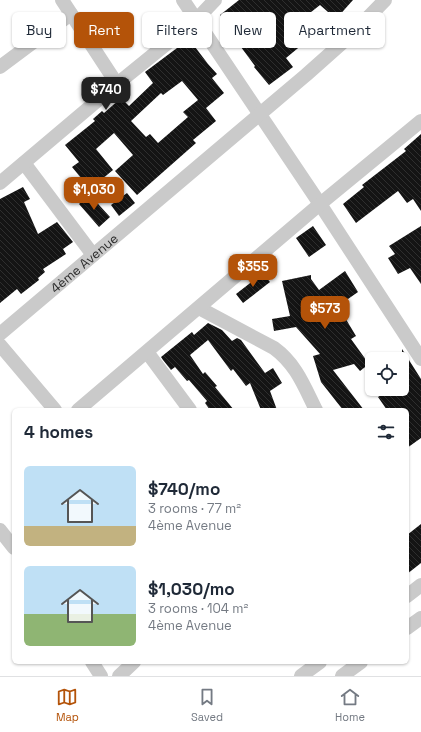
<!DOCTYPE html>
<html lang="en">
<head>
<meta charset="utf-8">
<style>
	body { margin:0; font-family:"Space Grotesk",sans-serif; background:#f2f2f3; color:#1f2937; height:100vh; display:flex; flex-direction:column; font-size:15px; white-space:nowrap }
	* { box-sizing:border-box; margin:0 }
	p { font-size:13px; color:#747a83 }
	.icon { flex:none; width:22px; height:22px; fill:none; stroke:currentColor; stroke-width:2; stroke-linecap:round; stroke-linejoin:round }
	.map { position:relative; flex:1; overflow:hidden }
	.details { position:absolute; left:12px; top:408px; width:397px; height:256px; display:flex; flex-direction:column; background:#fff; border-radius:6px; box-shadow:0 1px 3px #0004 }
	.details>* { flex:none }
	.banner { position:absolute; left:12px; top:12px; width:397px; height:36px; display:flex; gap:8px }
	.buttons { position:absolute; left:365px; top:352px; display:grid; gap:8px }
	.buttons a { display:grid; place-items:center; width:44px; height:44px; border-radius:6px; background:#fff; box-shadow:0 1px 3px #0004; font-size:20px }
	.price { position:absolute; translate:-50% -34px; padding:0 9px; border-radius:8px; background:#b45309; color:#fff; font-size:13px; line-height:26px; filter:drop-shadow(0 1px 2px #0008) }
	.price::after { content:''; position:absolute; left:50%; top:24px; width:12px; height:9px; margin-left:-6px; background:inherit; clip-path:polygon(0 0,100% 0,50% 100%) }
	.price.selected { background:#222; color:#fff }
	ul { padding:0; list-style:none }
	li { display:flex; align-items:center; gap:12px; height:100px; padding:0 12px }
	li span { display:grid; place-items:center; flex:none; width:112px; height:80px; border-radius:6px; color:#555 }
	li>.icon { margin-inline-start:auto }
	span .icon { width:48px; height:48px; fill:#fffc; stroke-width:1 }
	li b { font-size:17px }
	h2 { display:flex; justify-content:space-between; align-items:center; height:48px; padding:0 12px; font-size:17px }
	.tag { padding:0 14px; border-radius:6px; background:#fff; box-shadow:0 1px 3px #0004; font-size:14px; line-height:36px }
	.tag.selected { background:#b45309; color:#fff }
	.tab-bar { display:flex; justify-content:space-around; align-items:center; height:56px; border-top:1px solid #e0e1e3; background:#fff; font-size:11px; color:#747a83 }
	.tab-bar a { display:grid; justify-items:center; gap:2px }
	.tab-bar .selected { color:#b45309 }
	.map>svg:first-child { display:block }
	.building { fill:url(#building-back-hatch); fill-rule:evenodd }
	.lines { fill:none; stroke-linecap:round; stroke-linejoin:round }
	.minor { stroke:#cacaca; stroke-width:14 }
	.labels { text-anchor:middle; stroke-width:4; stroke-linejoin:round; paint-order:stroke }
	.street-label { font-size:13px; fill:#2d2d2d; stroke:#fff }
</style>
</head>
<body>
<div class="map">
<svg width="421" height="676" viewBox="0 0 421 676">
	<defs>
		<pattern id="building-back-hatch" width="6" height="6" patternUnits="userSpaceOnUse"><rect width="6" height="6" fill="#141414"/><path d="M-1 5l2 2M0 0l6 6M5-1l2 2" fill="none" stroke="#2e2e2e"/></pattern>
	</defs>
	<rect width="100%" height="100%" fill="#fff"/>
	<path class="building" d="M239,0H353L336,19L320,5L296,24L309,39L286,58L293,67L269,85L254,67L255,66L238,43L241,41L220,15Z
		M189,39L208,64L217,74L212,78L224,93L206,108L216,121L193,140L196,143L137,195L115,171L133,155L114,133L96,149L113,170L90,189L72,167L79,162L65,145L95,121L93,119L102,111L104,113L121,98L129,106L153,83L145,72ZM182,81L198,100L183,112L188,117L158,143L150,134L146,137L131,121L161,93L163,95Z
		M421,134V211L413,199L407,203L398,191L356,223L343,204L364,187L362,185L406,151L404,149Z
		M23,187L30,199L24,202L38,234L57,222L73,242L63,249L66,254L43,269L45,272L38,278L39,280L21,294L17,289L0,303V199Z
		M127,193L135,203L119,216L111,205Z
		M89,194L110,217L99,227L79,204Z
		M313,226L326,245L309,257L296,238Z
		M421,226V284L410,268L398,274L388,258L395,254L389,246Z
		M345,271L358,292L338,306L356,336L351,339L369,364L360,371L354,364L333,370L364,410H343L321,382L313,356L320,354L296,327L274,331L272,319L290,316L282,281L311,275V279L319,290Z
		M263,273L270,282L243,303L236,294Z
		M208,323L222,330L232,341L237,338L241,340L265,373L273,368L282,383L270,391L277,410H261L250,383L246,386L233,369L231,371L208,340L190,355L203,374L205,372L217,386L215,387L234,410H210L205,403L207,401L189,380L187,381L175,367L171,370L163,360L161,357L192,332L194,335Z
		M402,349L421,379V438L407,448V410H387L378,397L390,389H402Z
		M421,524V563L407,574V535Z"/>
	<g class="lines">
		<g class="minor">
			<path d="M62,0L117,84"/>
			<path d="M183,0L320,204L421,359"/>
			<path d="M0,67L71,14"/>
			<path d="M24,163L93,255"/>
			<path d="M0,183L117,84L196,20L215,0"/>
			<path d="M199,308L274,348C296,364 304,386 316,410"/>
			<path id="s1" d="M0,334L306,75L351,35L385,0"/>
			<path d="M0,345L55,410"/>
			<path d="M147,352L190,410"/>
			<path d="M78,410L320,204L421,121"/>
			<path d="M0,530L14,548"/>
			<path d="M407,596L421,585"/>
			<path d="M407,628L421,618"/>
			<path d="M92,662L101,676"/>
			<path d="M119,676L134,662"/>
			<path d="M301,676L320,662"/>
			<path d="M342,676L361,662"/>
		</g>
	</g>
	<g class="labels">
		<g class="street-label">
			<text dy="5" stroke="none"><textPath href="#s1" startOffset="110">4ème Avenue</textPath></text>
		</g>
	</g>
</svg>
<div class="buttons">
<a><svg class="icon" aria-label="locate" viewBox="0 0 24 24"><circle cx="12" cy="12" r="6"/><path d="M12 2v4M12 18v4M2 12h4M18 12h4"/></svg></a>
</div>
<b class="price selected" style="left:106px;top:111px">$740</b>
<b class="price" style="left:94px;top:211px">$1,030</b>
<b class="price" style="left:253px;top:288px">$355</b>
<b class="price" style="left:325px;top:330px">$573</b>
<div class="banner">
<a class="tag">Buy</a>
<a class="tag selected">Rent</a>
<a class="tag">Filters</a>
<a class="tag">New</a>
<a class="tag">Apartment</a>
</div>
<section class="details">
<h2>4 homes<svg class="icon" aria-label="filters" viewBox="0 0 24 24"><path d="M4 7h16M4 17h16"/><circle cx="9" cy="7" r="2"/><circle cx="15" cy="17" r="2"/></svg></h2>
<ul>
<li><span style="background:linear-gradient(#bfe0f5 75%,#c2b280 0)"><svg class="icon" aria-label="home" viewBox="0 0 24 24"><path d="M3 11l9-7 9 7M6 9v11h12V9"/></svg></span><div><b>$740/mo</b><p>3 rooms · 77 m²</p><p>4ème Avenue</p></div></li>
<li><span style="background:linear-gradient(#bfe0f5 60%,#8fb573 0)"><svg class="icon" aria-label="home" viewBox="0 0 24 24"><path d="M3 11l9-7 9 7M6 9v11h12V9"/></svg></span><div><b>$1,030/mo</b><p>3 rooms · 104 m²</p><p>4ème Avenue</p></div></li>
</ul>
</section>
</div>
<nav class="tab-bar">
<a class="selected"><svg class="icon" aria-label="map" viewBox="0 0 24 24"><path d="M3 6l6-2 6 2 6-2v14l-6 2-6-2-6 2zM9 4v14M15 6v14"/></svg>Map</a>
<a><svg class="icon" aria-label="saved" viewBox="0 0 24 24"><path d="M7 4h10v16l-5-4-5 4z"/></svg>Saved</a>
<a><svg class="icon" aria-label="home" viewBox="0 0 24 24"><path d="M3 11l9-7 9 7M6 9v11h12V9"/></svg>Home</a>
</nav>
</body>
</html>
